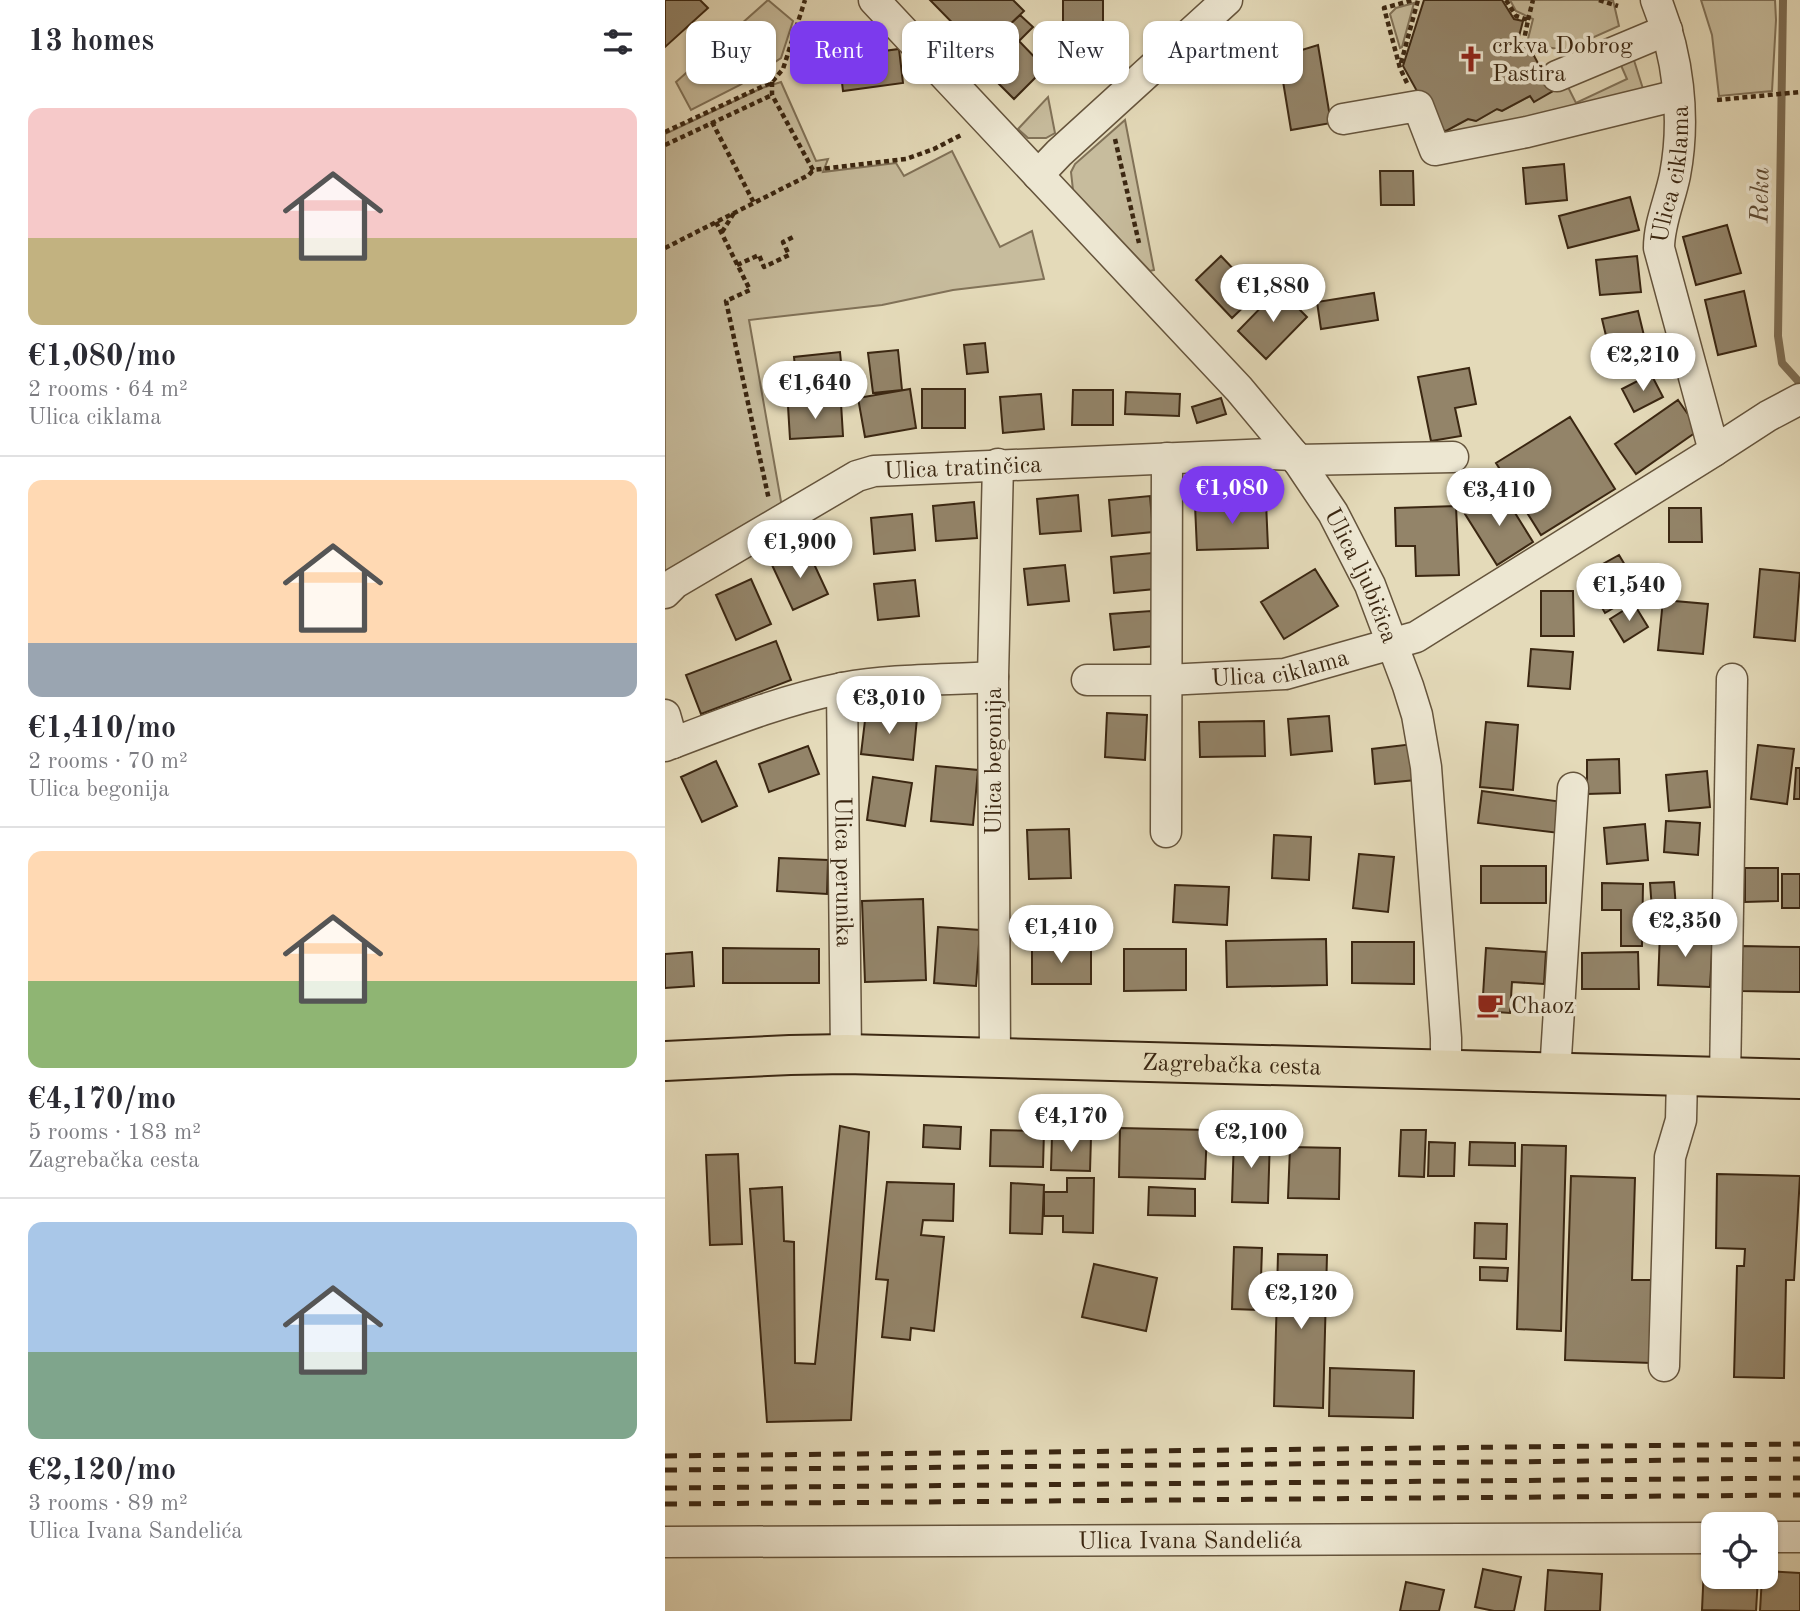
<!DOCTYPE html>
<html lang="en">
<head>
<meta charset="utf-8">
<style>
	body { margin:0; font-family:"Old Standard TT",serif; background:#f7f7f7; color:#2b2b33; height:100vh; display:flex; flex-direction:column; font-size:26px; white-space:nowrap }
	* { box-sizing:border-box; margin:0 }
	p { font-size:23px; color:#7c7c81 }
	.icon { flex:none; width:38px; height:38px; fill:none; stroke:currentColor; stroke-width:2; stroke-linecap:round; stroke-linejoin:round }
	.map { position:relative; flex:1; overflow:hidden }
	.drawer { display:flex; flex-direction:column; background:#fff; width:665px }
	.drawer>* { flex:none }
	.top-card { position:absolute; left:21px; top:21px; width:665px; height:63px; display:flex; gap:14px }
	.tools { position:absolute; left:1036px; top:1512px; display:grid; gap:14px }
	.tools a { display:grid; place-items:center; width:77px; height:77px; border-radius:14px; background:#fff; box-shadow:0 2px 5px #0004; font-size:35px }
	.price { position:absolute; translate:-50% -60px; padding:0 16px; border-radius:24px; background:#fff; color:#222; font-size:23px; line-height:46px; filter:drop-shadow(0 2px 4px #0008) }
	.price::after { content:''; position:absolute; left:50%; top:42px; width:21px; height:16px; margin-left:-10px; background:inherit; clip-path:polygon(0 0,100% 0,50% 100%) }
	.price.active { background:#7c3aed; color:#fff }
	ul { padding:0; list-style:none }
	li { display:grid; align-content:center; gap:14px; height:371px; padding:0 28px }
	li+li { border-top:2px solid #e1e1e2 }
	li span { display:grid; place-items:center; height:217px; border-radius:14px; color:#555 }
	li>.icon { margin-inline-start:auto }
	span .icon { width:126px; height:126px; fill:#fffc; stroke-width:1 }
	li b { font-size:30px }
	h2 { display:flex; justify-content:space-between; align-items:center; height:84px; padding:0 28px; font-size:30px }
	.chip { padding:0 24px; border-radius:14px; background:#fff; box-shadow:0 2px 5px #0004; font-size:24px; line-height:63px }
	.chip.active { background:#7c3aed; color:#fff }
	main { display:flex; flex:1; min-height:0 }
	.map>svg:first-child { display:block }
	.green { fill:#c7bc9d; stroke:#817258; stroke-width:2 }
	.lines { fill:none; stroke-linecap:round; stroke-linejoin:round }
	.stream { stroke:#7e6e54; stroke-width:8 }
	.building { fill:#938469; stroke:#3b2712; stroke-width:2 }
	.minor-casing { stroke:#65543c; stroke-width:33 }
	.major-casing { stroke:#3b2712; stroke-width:42 }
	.path { stroke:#3b2712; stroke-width:4.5; stroke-dasharray:5 3.5; stroke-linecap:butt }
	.minor { stroke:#ede7d2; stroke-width:30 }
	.major { stroke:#e4dab9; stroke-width:38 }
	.rail { stroke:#3b2712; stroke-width:5; stroke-dasharray:12 12; stroke-linecap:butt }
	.labels { text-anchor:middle; stroke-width:7; stroke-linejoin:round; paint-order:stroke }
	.poi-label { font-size:24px; fill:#3b2712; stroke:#ede7d2; text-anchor:start }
	.street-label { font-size:24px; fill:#3b2712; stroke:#ede7d2 }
	.water-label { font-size:26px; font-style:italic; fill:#5d4a33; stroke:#ede7d2 }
</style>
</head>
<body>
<main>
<section class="drawer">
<h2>13 homes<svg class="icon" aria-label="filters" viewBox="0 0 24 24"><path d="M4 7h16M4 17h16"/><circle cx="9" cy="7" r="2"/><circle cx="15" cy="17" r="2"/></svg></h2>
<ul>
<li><span style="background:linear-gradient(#f6c9c9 60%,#c2b280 0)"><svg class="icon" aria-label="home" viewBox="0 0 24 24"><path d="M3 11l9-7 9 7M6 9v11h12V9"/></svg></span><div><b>€1,080/mo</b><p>2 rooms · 64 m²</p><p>Ulica ciklama</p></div></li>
<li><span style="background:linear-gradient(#ffd9b3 75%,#9aa5b1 0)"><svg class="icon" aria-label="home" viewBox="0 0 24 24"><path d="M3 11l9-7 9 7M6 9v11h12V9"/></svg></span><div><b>€1,410/mo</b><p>2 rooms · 70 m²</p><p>Ulica begonija</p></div></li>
<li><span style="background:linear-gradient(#ffd9b3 60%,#8fb573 0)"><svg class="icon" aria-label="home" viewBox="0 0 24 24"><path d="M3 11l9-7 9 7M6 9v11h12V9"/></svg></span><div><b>€4,170/mo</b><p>5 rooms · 183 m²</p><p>Zagrebačka cesta</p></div></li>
<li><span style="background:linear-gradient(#a9c7e8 60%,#7fa58c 0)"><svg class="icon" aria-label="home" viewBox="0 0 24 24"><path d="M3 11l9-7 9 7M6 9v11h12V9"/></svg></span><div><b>€2,120/mo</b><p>3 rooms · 89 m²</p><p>Ulica Ivana Sandelića</p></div></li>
</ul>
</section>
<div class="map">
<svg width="1135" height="1611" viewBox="0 0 1135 1611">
	<rect width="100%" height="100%" fill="#e4dab9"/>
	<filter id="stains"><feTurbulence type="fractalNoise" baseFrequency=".00286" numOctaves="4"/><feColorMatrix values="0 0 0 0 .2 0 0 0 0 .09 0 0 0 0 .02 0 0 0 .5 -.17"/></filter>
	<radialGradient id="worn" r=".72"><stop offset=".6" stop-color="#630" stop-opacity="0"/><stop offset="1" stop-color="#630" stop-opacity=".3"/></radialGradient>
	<path class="green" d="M103,0L128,21L116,58L75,85L26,110L11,82Z
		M845,0H948L954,26L900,50L874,46L863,39L868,19L851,11Z
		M1036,0H1110L1111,20L1107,91L1054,96L1047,35Z
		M749,3L737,47L735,48L725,14L731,8Z
		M967,54L979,92L784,139L773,129L781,131L803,119L811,121L832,109L837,111L865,96L869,102L886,88L903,87L911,103L962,79L955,63Z
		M116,82L151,161L163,159L158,172L231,163L239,176L287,151L335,247L367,231L379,279L288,290L217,305L84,320L117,507L0,576V134L97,88Z
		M383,97L390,133L381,138H363L353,129Z
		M460,120L489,270L485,271L408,190L406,172L410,164Z"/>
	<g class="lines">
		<path class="stream" d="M1118,0L1113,336L1117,363L1135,383"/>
	</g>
	<path class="building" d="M0,0H35L43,8L0,47Z
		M265,0H348L359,11L316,52Z
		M398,0H438V35H398Z
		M759,0H837L849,19L858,21L851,48L867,52L888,91L869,102L865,96L837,111L832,109L811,121L803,119L781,131L773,129L738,66Z
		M355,15L368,27L354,41L380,68L349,99L309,59Z
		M411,37L444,43L438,75L405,70Z
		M653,45L666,123L626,130L614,57Z
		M234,49L238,83L178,91L174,57Z
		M899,164L902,200L861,204L858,168Z
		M715,171H748L749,205H716Z
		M965,197L974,230L903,248L894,216Z
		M1062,225L1076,273L1031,285L1018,237Z
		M556,256L592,294L567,318L531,280Z
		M972,256L976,292L935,295L931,260Z
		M614,289L642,317L601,359L573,331Z
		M1079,291L1091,346L1053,355L1040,300Z
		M709,293L713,320L656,329L652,302Z
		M973,311L983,352L947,361L937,319Z
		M320,343L323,372L302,374L299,345Z
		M233,350L237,390L208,393L203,353Z
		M175,352L178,383L132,388L129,357Z
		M804,368L811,404L790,408L796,436L766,441L753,377Z
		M986,374L998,397L969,412L957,389Z
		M245,389L251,428L200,437L193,398Z
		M257,389H300V428H257Z
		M408,390H448V425H407Z
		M461,392L515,394L514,416L460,414Z
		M376,394L379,429L338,433L335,397Z
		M556,398L561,414L532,423L527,407Z
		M1013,400L1034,430L971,474L950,444Z
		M176,403L178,436L125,439L123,406Z
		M905,417L950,489L876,535L831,463Z
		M837,492L868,542L832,565L800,514Z
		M413,495L416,531L375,534L372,499Z
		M485,496L488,532L447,536L444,500Z
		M309,502L312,538L271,541L268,506Z
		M601,502L603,548L532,550L530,505Z
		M791,506L794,575L751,576L750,546H731L730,508Z
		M1004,508H1036L1037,542H1004Z
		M247,514L250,550L209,554L206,518Z
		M142,549L163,594L128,610L107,565Z
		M487,553L490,589L449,593L446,557Z
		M954,555L976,592L940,613L918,575Z
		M400,565L404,601L363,605L359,569Z
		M650,569L673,606L619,639L596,602Z
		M1095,569L1135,573L1130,641L1089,637Z
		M86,579L106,624L71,640L51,595Z
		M250,580L254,616L213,620L209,584Z
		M876,591H908L909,636H876Z
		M998,600L1043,604L1038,654L993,650Z
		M969,604L983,627L959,642L945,619Z
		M486,611L490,646L449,650L445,614Z
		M111,641L126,680L36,714L21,675Z
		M866,649L908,652L905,689L863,686Z
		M201,712L252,718L248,760L196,754Z
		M442,713L482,715L480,760L440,757Z
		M664,716L667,751L626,755L623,719Z
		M599,721L600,756L535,757L534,722Z
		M821,722L853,725L848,790L815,787Z
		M748,744L751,780L710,784L707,749Z
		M1093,745L1129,749L1122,804L1086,799Z
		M143,746L154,774L104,792L94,764Z
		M954,759L955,793L922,794V760Z
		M51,761L72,806L37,822L16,777Z
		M271,766L313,770L308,825L266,821Z
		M1131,768H1135V799H1129Z
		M1042,771L1045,807L1004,811L1001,775Z
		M208,777L247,783L240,826L202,820Z
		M817,791L898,802L894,833L813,823Z
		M1001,821L1035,823L1033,855L999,852Z
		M980,824L983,860L942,864L939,828Z
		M404,829L406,878L364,879L362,830Z
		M609,835L646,837L644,880L607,878Z
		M694,854L729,857L723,912L688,908Z
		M114,858L163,860L162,894L112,891Z
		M816,866H881V903H816Z
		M1080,868H1113V901L1080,902Z
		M1117,874H1135V908H1117Z
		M1009,882L1012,921L988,923L985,883Z
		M937,883L978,884L977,946H956V910H937Z
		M510,885L564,887L562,925L508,922Z
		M258,899L261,980L200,982L197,901Z
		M273,927L315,930L311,986L269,983Z
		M995,932L1048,934L1045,987L993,985Z
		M661,939L662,985L562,987L561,941Z
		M687,942H749V984L687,983Z
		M367,946H426V984H367Z
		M1076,946L1135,947V992L1076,991Z
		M58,948L154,949V983H58Z
		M821,948L881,952L879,984L847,982L845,1013L817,1011Z
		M459,949H521V990L459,991Z
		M27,952L29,986L0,988V954Z
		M973,952L974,989H917V953Z
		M259,1125L296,1127L295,1149L258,1147Z
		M175,1126L204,1132L186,1420L102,1422L85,1189L117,1187L119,1241L129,1242L130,1363L150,1364Z
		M455,1128L542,1130L540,1179L454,1177Z
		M326,1130L379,1131L378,1167L325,1166Z
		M736,1130H761L759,1177L734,1176Z
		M387,1136L426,1137L425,1171L386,1170Z
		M569,1136L605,1137L603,1203L567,1202Z
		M764,1142L790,1143L789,1176H763Z
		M805,1142L850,1143V1166L804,1165Z
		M857,1145L901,1146L896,1331L852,1329Z
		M625,1147L675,1148L674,1199L623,1198Z
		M73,1154L77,1244L45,1245L41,1155Z
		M1052,1174L1135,1176L1129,1280H1121L1119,1378L1069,1377L1072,1266H1079L1080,1249L1051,1248Z
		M906,1176L970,1178L967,1280H989L986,1363L900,1360Z
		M402,1178H429L428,1233L398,1232V1216H379V1192H402Z
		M222,1182L289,1184L288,1221L258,1220L256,1235L279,1237L269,1331L246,1328L245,1340L217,1337L223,1280L211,1279Z
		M346,1183L379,1185L377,1234L345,1233Z
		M484,1187L530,1189V1216L483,1215Z
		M810,1223L842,1224L841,1259L809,1258Z
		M569,1247L597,1248L595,1310L567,1309Z
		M613,1254L662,1255L658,1408L609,1406Z
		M429,1264L492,1278L481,1331L417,1317Z
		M815,1267L843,1268L842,1281L815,1280Z
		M665,1368L749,1371L748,1418L664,1416Z
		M1039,1566H1048V1577H1093L1091,1611L1037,1610Z
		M818,1569L856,1577L849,1611H829L810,1607Z
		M883,1570L937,1574L935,1611H880Z
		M1101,1571L1135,1573V1611H1095L1097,1577H1101Z
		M741,1582L779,1590L774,1611H735Z"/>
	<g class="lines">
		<g class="minor-casing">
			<g id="minor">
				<path id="s1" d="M209,0L574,389L629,455L668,513L705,585L743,686L752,715L761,767L781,1038V1070"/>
				<path d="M892,76L1002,30"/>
				<path d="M678,119L753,106L770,150L862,132L1013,95"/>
				<path d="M373,175L394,153L562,0"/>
				<path d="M1049,451L1103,416L1135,399"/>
				<path d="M632,460L788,457"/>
				<path id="s2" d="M0,593L10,583L192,476L209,471L605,454L629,455"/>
				<path id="s3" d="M422,680H501L620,674L751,637L1049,451L994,248C994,223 1005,200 1010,175C1021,117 1013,54 991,0"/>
				<path id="s4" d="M177,688L181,1054"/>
				<path d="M0,715L8,743"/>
				<path d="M0,746C58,724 117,700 178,688C227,679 278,680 328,677"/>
				<path d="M501,832L502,458"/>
				<path d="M330,1058L328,677L333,464"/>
				<path d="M890,1073L908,788"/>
				<path d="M1060,1078L1067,679"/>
				<path d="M999,1366L1005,1157L1016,1120L1017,1077"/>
				<path d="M1101,1537H1135"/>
				<path id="s5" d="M0,1542L1048,1538"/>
			</g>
		</g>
		<g class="major-casing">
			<g id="major">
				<path id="s6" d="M0,1061L125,1055L181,1054L1135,1079"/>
			</g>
		</g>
		<path class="path" d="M841,0L851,16L863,20L858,45L877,54
			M934,0L953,6
			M863,20L868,0
			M736,63L753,0
			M107,82V95L148,170L241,159L269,149L298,134
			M742,83L735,68L719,8L748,0
			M1052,100L1135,92
			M47,122L89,203
			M0,132L107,82L118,69L140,0
			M450,139L474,243
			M0,145L107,95
			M51,222L85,290L61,301L104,500
			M57,232L69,213
			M0,248L144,175L148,170
			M72,265L94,255L99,267L124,255L118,242L128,237"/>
		<use href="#minor" class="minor"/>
		<use href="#major" class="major"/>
		<path class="rail" d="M0,1456L1135,1444
			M0,1470L1135,1459
			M0,1488L1135,1478
			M0,1504L1135,1495"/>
	</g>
	<defs>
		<g id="church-bare" transform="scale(2.1)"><path d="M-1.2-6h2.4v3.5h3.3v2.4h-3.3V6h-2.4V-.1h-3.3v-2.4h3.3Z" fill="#8f2418" stroke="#ede7d2" stroke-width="2.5" paint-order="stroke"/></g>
		<g id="cafe-bare" transform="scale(2.1)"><path d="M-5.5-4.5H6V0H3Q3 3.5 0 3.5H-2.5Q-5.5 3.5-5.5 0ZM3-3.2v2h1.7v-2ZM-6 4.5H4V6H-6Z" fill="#8f2418" stroke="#ede7d2" stroke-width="2.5" paint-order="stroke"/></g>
	</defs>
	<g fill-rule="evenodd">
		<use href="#church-bare" x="806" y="59"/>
		<use href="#cafe-bare" x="825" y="1005"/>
	</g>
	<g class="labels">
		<g class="poi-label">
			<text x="827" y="53">crkva Dobrog<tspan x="827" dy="28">Pastira</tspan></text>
			<text x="846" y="1013">Chaoz</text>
		</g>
		<g class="street-label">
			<text dy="8" stroke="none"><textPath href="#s3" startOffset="971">Ulica ciklama</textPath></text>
			<text dy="8" stroke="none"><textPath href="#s2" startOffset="332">Ulica tratinčica</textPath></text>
			<text dy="8" stroke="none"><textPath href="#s1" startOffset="758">Ulica ljubičica</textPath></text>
			<text dy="8" stroke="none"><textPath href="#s3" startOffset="194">Ulica ciklama</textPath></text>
			<text transform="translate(328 761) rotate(-90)" y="8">Ulica begonija</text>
			<text dy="8" stroke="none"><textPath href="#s4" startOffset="184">Ulica perunika</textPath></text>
			<text dy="8" stroke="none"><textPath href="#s6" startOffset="567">Zagrebačka cesta</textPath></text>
			<text dy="8" stroke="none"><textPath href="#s5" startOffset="525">Ulica Ivana Sandelića</textPath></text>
		</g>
		<g class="water-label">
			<text transform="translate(1094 195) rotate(-89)" y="9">Reka</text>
		</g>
	</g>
	<rect width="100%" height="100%" filter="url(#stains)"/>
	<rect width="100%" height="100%" fill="url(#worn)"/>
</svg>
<div class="tools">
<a><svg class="icon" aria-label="locate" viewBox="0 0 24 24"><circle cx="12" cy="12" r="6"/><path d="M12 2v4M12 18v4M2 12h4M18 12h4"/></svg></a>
</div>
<b class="price" style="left:608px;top:324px">€1,880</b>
<b class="price" style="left:978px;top:393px">€2,210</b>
<b class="price" style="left:150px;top:421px">€1,640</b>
<b class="price active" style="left:567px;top:526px">€1,080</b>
<b class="price" style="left:834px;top:528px">€3,410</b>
<b class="price" style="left:135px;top:580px">€1,900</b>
<b class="price" style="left:964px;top:623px">€1,540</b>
<b class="price" style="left:224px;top:736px">€3,010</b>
<b class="price" style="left:1020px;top:959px">€2,350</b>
<b class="price" style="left:396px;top:965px">€1,410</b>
<b class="price" style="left:406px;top:1154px">€4,170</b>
<b class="price" style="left:586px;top:1170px">€2,100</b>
<b class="price" style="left:636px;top:1331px">€2,120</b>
<div class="top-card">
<a class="chip">Buy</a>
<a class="chip active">Rent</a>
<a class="chip">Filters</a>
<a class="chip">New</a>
<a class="chip">Apartment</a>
</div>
</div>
</main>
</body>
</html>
